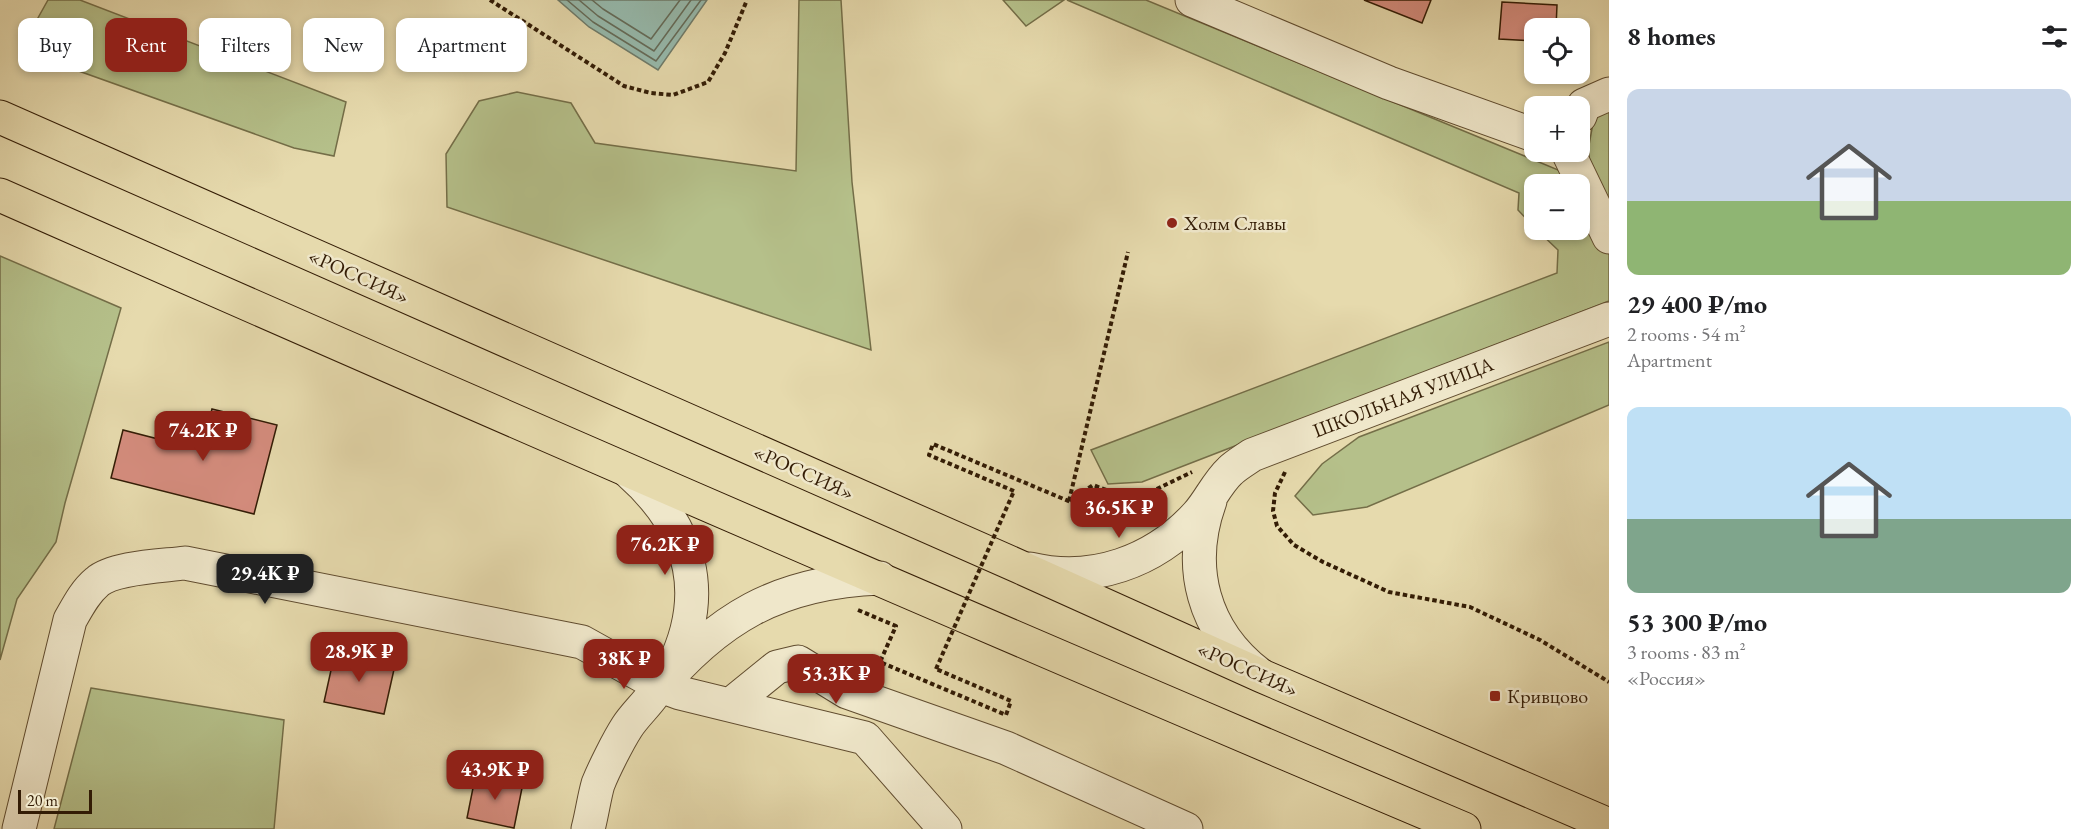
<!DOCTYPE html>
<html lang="en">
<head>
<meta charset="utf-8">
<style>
	body { margin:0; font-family:"EB Garamond",serif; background:#f6f6f6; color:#202124; height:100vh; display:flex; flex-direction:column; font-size:22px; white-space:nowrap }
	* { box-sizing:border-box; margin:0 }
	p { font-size:20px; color:#757577 }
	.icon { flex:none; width:33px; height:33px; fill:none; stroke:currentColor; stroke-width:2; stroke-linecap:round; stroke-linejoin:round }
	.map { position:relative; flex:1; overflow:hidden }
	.sheet { display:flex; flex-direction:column; background:#fff; width:480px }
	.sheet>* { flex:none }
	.guide { position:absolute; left:18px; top:18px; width:570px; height:54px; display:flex; gap:12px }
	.tools { position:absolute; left:1524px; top:18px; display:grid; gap:12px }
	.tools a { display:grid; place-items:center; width:66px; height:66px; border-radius:12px; background:#fff; box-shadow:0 3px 9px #0003; font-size:30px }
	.scale { position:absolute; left:18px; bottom:15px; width:74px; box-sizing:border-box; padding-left:6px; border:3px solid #331c05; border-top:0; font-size:16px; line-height:21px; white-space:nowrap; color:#331c05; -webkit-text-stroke:4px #efe7ca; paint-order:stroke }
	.price { position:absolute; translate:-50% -51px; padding:0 14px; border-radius:12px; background:#8f2418; color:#fff; font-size:20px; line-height:39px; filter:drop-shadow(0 2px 3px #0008) }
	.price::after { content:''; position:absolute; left:50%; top:36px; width:18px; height:14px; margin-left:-9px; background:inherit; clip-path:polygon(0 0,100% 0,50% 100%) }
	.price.active { background:#222; color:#fff }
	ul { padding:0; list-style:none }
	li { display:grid; align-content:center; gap:12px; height:318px; padding:0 18px }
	li span { display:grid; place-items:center; height:186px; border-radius:12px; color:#555 }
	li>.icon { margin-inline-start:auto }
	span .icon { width:108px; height:108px; fill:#fffc; stroke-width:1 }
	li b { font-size:26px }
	h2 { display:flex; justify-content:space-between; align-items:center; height:72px; padding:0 18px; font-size:26px }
	.pill { padding:0 21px; border-radius:12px; background:#fff; box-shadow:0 3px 9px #0003; font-size:21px; line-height:54px }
	.pill.active { background:#8f2418; color:#fff }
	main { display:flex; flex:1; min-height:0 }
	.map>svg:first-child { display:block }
	.green { fill:#b5c08a; stroke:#746e48; stroke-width:1.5 }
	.water { fill:#96baad; stroke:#6e7b6a; stroke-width:1.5 }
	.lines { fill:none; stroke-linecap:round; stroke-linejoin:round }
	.shore { stroke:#646b59; stroke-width:1.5 }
	.building { fill:#d48c7d; stroke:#331c05; stroke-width:1.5 }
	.minor-casing { stroke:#604c2f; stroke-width:35 }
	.highway-casing { stroke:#331c05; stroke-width:35 }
	.path { stroke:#331c05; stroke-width:4; stroke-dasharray:4.5 3; stroke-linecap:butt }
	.minor { stroke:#efe7ca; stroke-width:33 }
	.highway { stroke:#e6daad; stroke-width:33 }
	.path-bridge { stroke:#331c05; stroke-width:4; stroke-dasharray:4.5 3; stroke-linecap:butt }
	.poi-dot { fill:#8f2418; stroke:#efe7ca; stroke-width:2 }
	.labels { text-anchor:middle; stroke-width:5; stroke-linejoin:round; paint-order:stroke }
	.poi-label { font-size:20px; fill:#331c05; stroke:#efe7ca; text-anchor:start }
	.street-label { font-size:20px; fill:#331c05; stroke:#efe7ca }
</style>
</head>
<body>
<main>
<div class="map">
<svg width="1609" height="829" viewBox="0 0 1609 829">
	<rect width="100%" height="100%" fill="#e6daad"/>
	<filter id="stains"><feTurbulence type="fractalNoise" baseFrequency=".00333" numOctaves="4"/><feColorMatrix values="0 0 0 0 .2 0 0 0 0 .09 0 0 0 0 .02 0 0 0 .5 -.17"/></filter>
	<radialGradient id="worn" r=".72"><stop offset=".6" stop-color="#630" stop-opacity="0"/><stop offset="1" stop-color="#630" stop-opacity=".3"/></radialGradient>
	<path class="green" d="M48,0H80L346,102L334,156L294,148L20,50Z
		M799,0H841L852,182L871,350L447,207L446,154L479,101L517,92L571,103L595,143L796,171Z
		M1003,0H1064L1026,26Z
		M1067,0H1146L1568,174L1574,184H1534V227L1518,210L1519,193Z
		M1609,105V203L1589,159V145L1593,123L1600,110Z
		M1580,196L1609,252V301L1142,482L1108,484L1091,450L1557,273L1558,250L1537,230H1580Z
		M0,256L121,308L65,503L56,542L17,599L0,660Z
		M1609,342V405L1367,507L1313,515L1295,496L1322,464L1359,437Z
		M91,688L284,720L274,829H54Z"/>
	<path class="water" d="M558,0H707L658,70L589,27Z"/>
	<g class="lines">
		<path class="shore" d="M567,0L593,22L656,61L701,0
			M579,0L598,16L654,51L691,0
			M592,0L603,9L651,39L680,0"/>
	</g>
	<path class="building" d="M1364,0H1431L1422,23Z
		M1502,2L1557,5L1556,28H1534V41L1499,39Z
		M212,409L277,425L254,514L111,478L123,430L201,450Z
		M335,652L395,665L384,714L324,702Z
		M476,773L523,783L514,828L467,818Z"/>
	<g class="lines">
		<g class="minor-casing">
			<path id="minor" d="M1192,0L1389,83L1534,135
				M1580,116L1584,105L1609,94
				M1568,152L1609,237
				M630,473C690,526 710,592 673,667
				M1210,501C1186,567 1203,631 1259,674
				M1030,569C1092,584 1154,562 1197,515C1209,502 1217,483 1230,471C1236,465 1245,460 1252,455L1609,319
				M730,705L777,667L798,662L847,692L1006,748L1186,829
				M19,829L70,620C78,606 85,592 97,582C114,567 163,566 185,563L582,642L661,686L680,693L865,738L945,829
				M588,829C592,814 594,798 598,784C604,769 618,741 627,727C634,716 645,706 653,695C717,618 778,582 880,578"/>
		</g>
		<g class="highway-casing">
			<path id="highway" d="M0,117L1020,567L1262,676L1609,825
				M0,195C487,410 974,622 1464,829"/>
		</g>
		<path class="path" d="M490,0L624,86L651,93L673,95L708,82L725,53L747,0
			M1285,472L1275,493L1273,511L1277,526L1294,545L1323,562L1389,592L1470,607L1540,640L1609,682
			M1014,491L929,455L933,444L1085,508L1105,510L1134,500L1192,472
			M1069,501L1128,252
			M1070,501L1093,485L1133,500
			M858,610L896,626L880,662L1006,715L1011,701L936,669"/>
		<use href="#minor" class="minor"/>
		<use href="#highway" class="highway"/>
		<path class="path-bridge" d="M936,669L1014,491"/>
	</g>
	<g class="poi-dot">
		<circle cx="1172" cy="223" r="6"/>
		<rect x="1489" y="690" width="12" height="12" rx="3"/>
	</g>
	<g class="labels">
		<g class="poi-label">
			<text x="1184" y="230">Холм Славы</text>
			<text x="1507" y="703">Кривцово</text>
		</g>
		<g class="street-label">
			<text transform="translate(359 276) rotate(24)" y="7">«РОССИЯ»</text>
			<text transform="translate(1403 397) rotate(-21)" y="7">ШКОЛЬНАЯ УЛИЦА</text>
			<text transform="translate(804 472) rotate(24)" y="7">«РОССИЯ»</text>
			<text transform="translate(1248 669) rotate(24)" y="7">«РОССИЯ»</text>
		</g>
	</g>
	<rect width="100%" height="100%" filter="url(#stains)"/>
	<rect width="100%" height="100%" fill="url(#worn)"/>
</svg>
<div class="tools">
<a><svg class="icon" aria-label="locate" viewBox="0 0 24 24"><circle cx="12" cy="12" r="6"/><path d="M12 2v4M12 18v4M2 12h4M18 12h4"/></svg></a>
<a>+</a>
<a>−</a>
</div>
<div class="scale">20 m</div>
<b class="price" style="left:203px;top:462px">74.2K ₽</b>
<b class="price" style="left:1119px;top:539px">36.5K ₽</b>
<b class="price" style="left:665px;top:576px">76.2K ₽</b>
<b class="price active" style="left:265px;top:605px">29.4K ₽</b>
<b class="price" style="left:359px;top:683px">28.9K ₽</b>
<b class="price" style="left:624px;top:690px">38K ₽</b>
<b class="price" style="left:836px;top:705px">53.3K ₽</b>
<b class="price" style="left:495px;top:801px">43.9K ₽</b>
<div class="guide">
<a class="pill">Buy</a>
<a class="pill active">Rent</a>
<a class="pill">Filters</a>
<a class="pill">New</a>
<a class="pill">Apartment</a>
</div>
</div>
<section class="sheet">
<h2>8 homes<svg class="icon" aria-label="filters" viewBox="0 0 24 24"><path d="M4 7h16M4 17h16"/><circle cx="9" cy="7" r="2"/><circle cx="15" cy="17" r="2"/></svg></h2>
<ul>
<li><span style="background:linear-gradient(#c9d6e8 60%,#8fb573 0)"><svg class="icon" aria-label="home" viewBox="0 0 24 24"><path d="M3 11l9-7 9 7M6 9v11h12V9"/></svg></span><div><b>29 400 ₽/mo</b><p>2 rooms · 54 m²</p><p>Apartment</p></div></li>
<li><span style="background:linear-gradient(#bfe0f5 60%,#7fa58c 0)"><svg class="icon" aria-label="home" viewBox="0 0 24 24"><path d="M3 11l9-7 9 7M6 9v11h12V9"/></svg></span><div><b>53 300 ₽/mo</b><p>3 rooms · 83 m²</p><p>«Россия»</p></div></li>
</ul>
</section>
</main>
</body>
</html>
